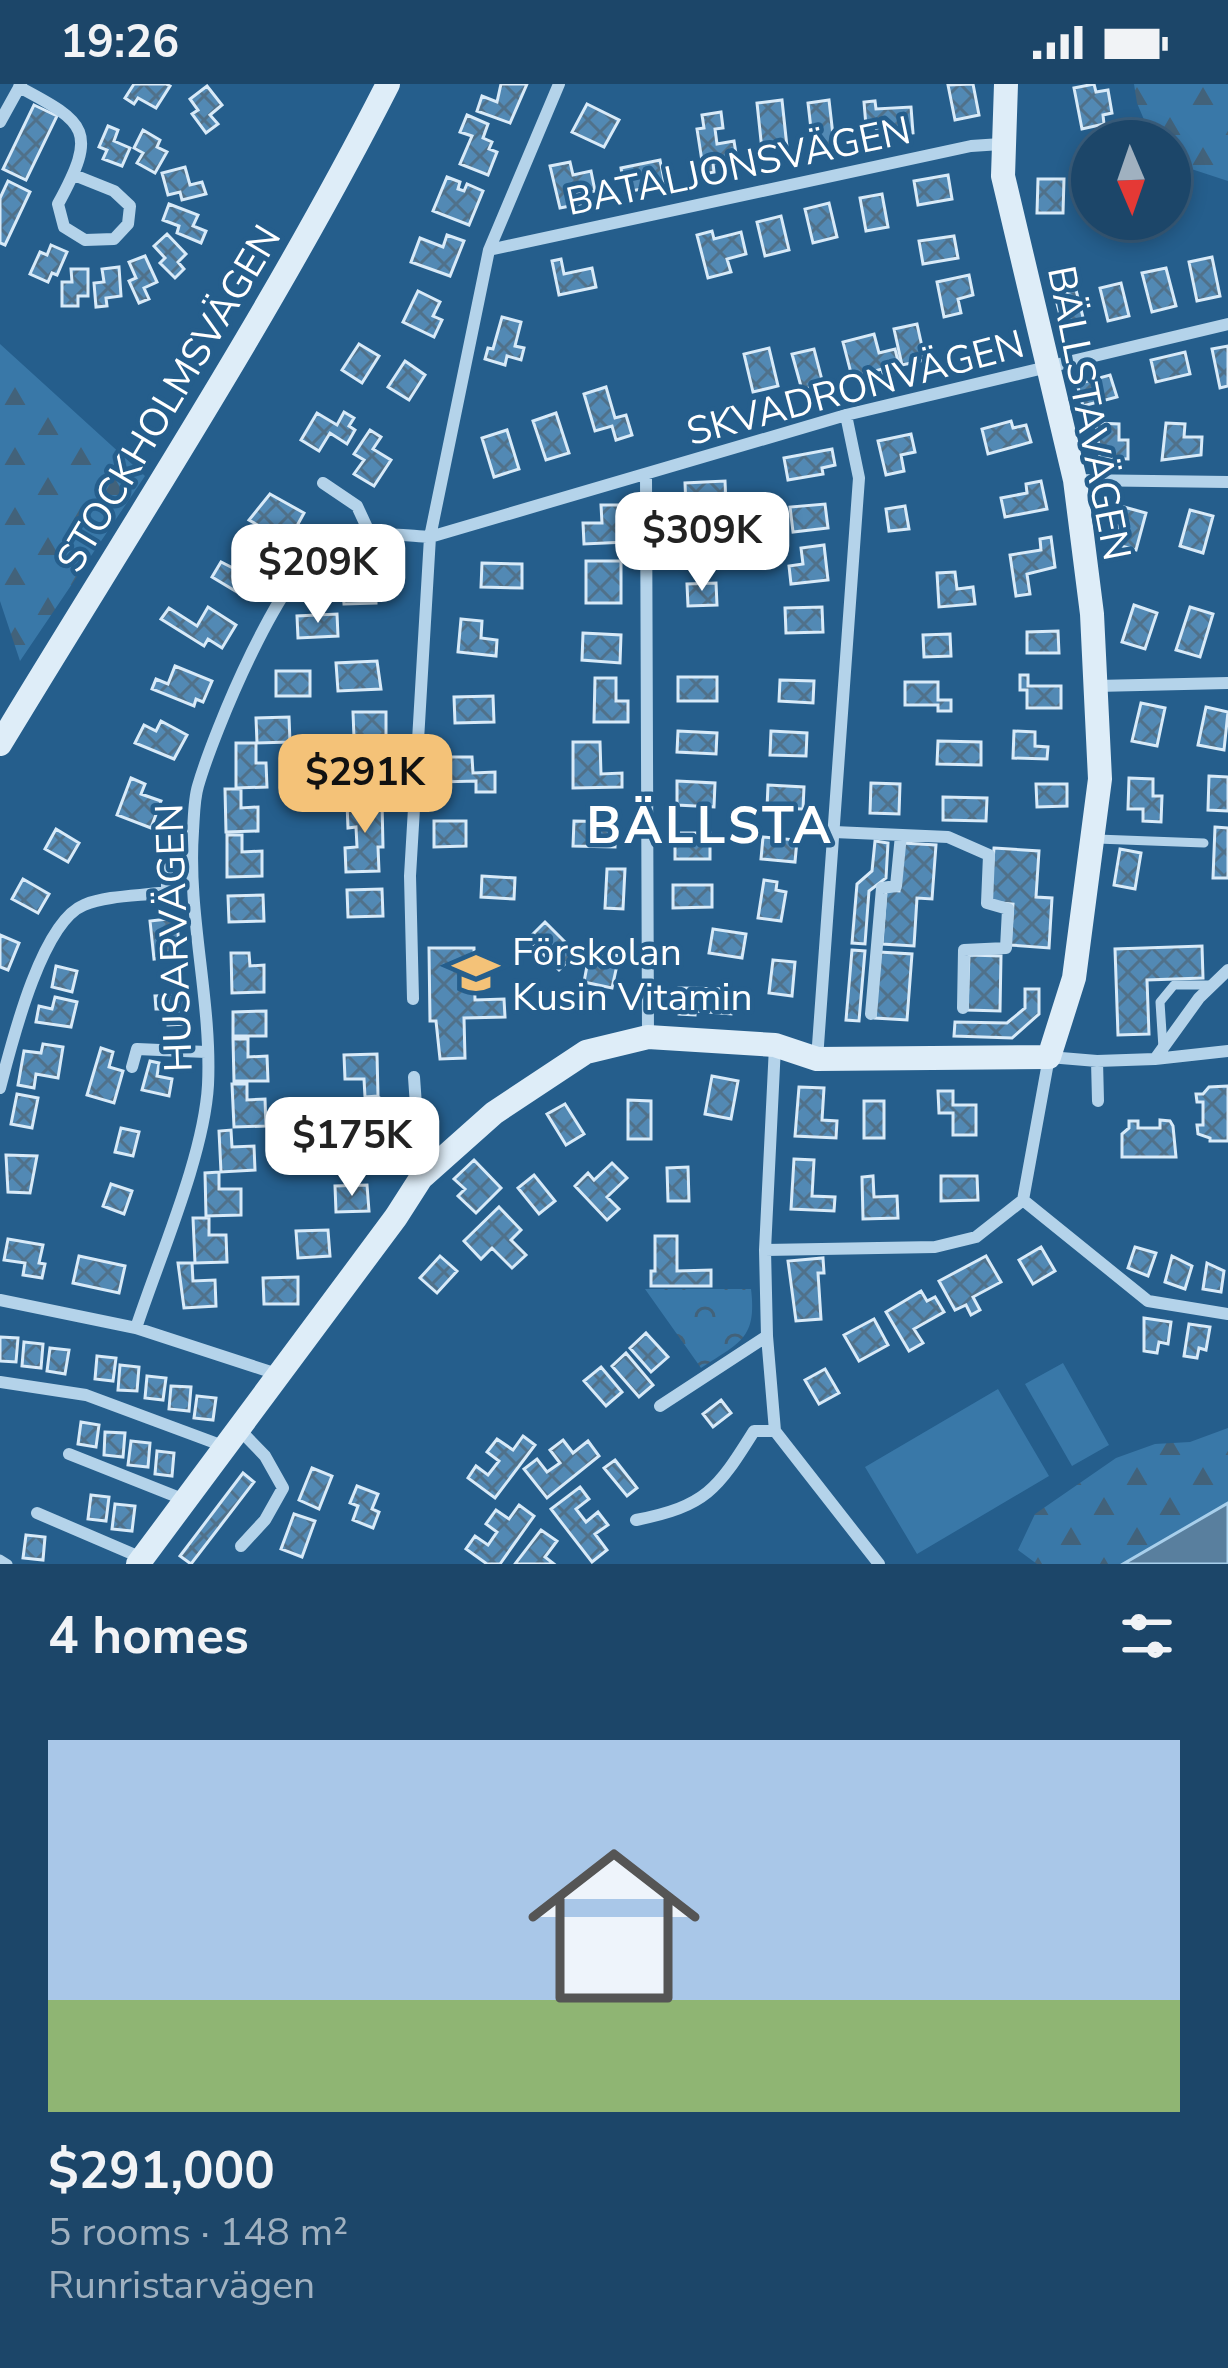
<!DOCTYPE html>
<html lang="en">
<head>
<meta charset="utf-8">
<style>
	body { margin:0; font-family:"Nunito Sans",sans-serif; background:#254d6f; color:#f1f3f6; height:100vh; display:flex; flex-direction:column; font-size:45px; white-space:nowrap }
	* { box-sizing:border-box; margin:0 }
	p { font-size:39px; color:#a0b1c0 }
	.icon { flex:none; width:66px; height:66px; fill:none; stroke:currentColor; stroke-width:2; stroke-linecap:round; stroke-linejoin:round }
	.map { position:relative; height:1480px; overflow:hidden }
	.panel { display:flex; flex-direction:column; background:#1c4669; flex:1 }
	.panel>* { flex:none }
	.needle { width:78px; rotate:178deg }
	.fabs { position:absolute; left:1071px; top:36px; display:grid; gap:24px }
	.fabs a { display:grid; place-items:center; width:120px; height:120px; border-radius:50%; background:#1c4669; box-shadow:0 6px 18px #0003,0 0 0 3px #3a5e7d; font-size:60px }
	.price { position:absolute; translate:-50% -102px; padding:0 27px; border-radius:24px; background:#fff; color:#222; font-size:39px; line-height:78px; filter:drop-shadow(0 3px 6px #0008) }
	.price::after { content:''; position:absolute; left:50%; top:72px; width:36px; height:27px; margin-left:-18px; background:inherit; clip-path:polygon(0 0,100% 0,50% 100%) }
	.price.selected { background:#f4c278; color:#111 }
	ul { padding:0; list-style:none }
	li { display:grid; align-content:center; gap:24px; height:636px; padding:0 48px }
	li+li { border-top:3px solid #3a5e7d }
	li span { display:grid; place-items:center; height:372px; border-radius:0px; color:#555 }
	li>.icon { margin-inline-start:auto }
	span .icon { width:216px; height:216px; fill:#fffc; stroke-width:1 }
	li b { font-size:51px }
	h2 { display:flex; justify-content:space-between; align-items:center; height:144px; padding:0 48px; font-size:51px }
	.status { display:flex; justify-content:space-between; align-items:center; height:84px; padding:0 60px; background:#1c4669; direction:ltr }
	.status svg { height:33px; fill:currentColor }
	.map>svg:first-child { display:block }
	.forest { fill:url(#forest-firs) }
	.park { fill:url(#park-crowns) }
	.garden { fill:#3978a8 }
	.water { fill:#597f9e; stroke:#a8cfeb; stroke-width:3 }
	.building { fill:url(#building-cross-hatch); stroke:#d8eaf8; stroke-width:3 }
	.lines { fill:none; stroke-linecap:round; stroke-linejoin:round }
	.lane { stroke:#b4d3ea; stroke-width:9 }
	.street { stroke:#b4d3ea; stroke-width:12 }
	.secondary { stroke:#deedf8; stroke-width:24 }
	.labels { text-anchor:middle; stroke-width:9; stroke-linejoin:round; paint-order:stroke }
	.street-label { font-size:39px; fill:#fff; stroke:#255e8c }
	.poi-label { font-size:39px; fill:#fff; stroke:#255e8c; text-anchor:start }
	.district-label { font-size:51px; font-weight:bold; letter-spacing:3px; fill:#fff; stroke:#255e8c }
</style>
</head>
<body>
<div class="status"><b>19:26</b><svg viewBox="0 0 49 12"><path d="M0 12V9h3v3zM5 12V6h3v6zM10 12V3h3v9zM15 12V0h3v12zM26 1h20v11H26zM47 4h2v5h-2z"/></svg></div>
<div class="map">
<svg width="1228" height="1480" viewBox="0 0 1228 1480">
	<defs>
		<pattern id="forest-firs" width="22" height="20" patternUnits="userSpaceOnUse" patternTransform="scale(3)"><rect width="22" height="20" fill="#3978a8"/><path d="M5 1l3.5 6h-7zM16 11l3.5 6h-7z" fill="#42627a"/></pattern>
		<pattern id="park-crowns" width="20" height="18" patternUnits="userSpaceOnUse" patternTransform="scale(3)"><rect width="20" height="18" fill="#3978a8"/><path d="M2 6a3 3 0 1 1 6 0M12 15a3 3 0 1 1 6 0" fill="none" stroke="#42627a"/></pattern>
		<pattern id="building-cross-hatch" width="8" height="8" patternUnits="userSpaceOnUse" patternTransform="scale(3)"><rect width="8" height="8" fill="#5289b4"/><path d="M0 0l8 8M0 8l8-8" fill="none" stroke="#50718a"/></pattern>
	</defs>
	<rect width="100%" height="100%" fill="#255e8c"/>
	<path class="forest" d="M1134,0H1228V97L1170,78V57H1153L1137,19Z
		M0,260L145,392L20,577L0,517Z
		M1228,1344V1419L1123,1480H1037L1018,1466L1035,1430L1116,1374L1155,1360L1190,1358Z"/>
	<path class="park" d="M645,1205H751C757,1255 740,1258 701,1284Z"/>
	<path class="garden" d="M1063,1279L1109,1361L1072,1382L1025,1300Z
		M998,1305L1049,1392L917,1470L865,1383Z"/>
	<path class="water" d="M1228,1419V1480H1123Z"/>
	<path class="building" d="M134,0H166L170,2L156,24L138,14L134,20L125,14Z
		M501,0H527L510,39L477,27L482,12L497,18Z
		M973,0L979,31L955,36L948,1Z
		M1094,0L1096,8L1108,6L1112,29L1103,31L1104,40L1082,45L1074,4Z
		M207,2L222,21L210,31L218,40L206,49L192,30L198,26L190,15Z
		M782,16L787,63L762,66L757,19Z
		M829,16L835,69L814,71L808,19Z
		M875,17L876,25L911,23L913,49L877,52L876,41L866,42L864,18Z
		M587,20L619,36L604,63L572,48Z
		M34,21L57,32L26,96L3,85Z
		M721,28L723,44L715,45L717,60L734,57L737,76L713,79L714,88L704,90L697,45L704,44L702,31Z
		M467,31L488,40L483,54L492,58L489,65L497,68L488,91L460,80L472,52L460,48Z
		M108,42L118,46L114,57L130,64L122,82L103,75L107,66L99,63Z
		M143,46L160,56L157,63L167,68L155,89L137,79L143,69L134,64Z
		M660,76L665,101L625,108L621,84Z
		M570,78L573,91L591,87L595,107L578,110L580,120L560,124L550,82Z
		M185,83L190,101L202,98L206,110L182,116L180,108L168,111L162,89Z
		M948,91L952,115L918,121L914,97Z
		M447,93L460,98L458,105L464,107L467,100L483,107L469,141L433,127Z
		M1038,95H1064L1063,129H1037Z
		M8,97L30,108L5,161L0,159V114Z
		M882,110L888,143L866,147L860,114Z
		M829,119L837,153L813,159L805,125Z
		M169,120L198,131L193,142L206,147L201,159L177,149L179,142L163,136Z
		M781,132L789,166L765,172L757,138Z
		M712,147L714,155L741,148L746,170L727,175L731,188L708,194L697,151Z
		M167,150L186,170L178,178L184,185L175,194L160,179L165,174L154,162Z
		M447,151L464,157L450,192L411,178L420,154L443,163Z
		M954,152L958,174L923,180L919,157Z
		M51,161L67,168L57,191L52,189L48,198L30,190L40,168L47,171Z
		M145,172L157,198L144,204L149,215L139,219L129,197L136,194L129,178Z
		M1212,173L1220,212L1197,217L1189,178Z
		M561,175L564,190L592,184L596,203L559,211L552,177Z
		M119,183L121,212L106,214L107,222L96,223L94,199L104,198L102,185Z
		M1166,184L1176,222L1152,228L1142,189Z
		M71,185H88V212H78V222H62V198H72Z
		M969,191L973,211L958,215L961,229L944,233L937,198Z
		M1121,199L1129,232L1108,237L1100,204Z
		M1076,206L1085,241L1064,246L1055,212Z
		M418,207L440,218L433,232L442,236L434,253L403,238Z
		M502,233L521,238L515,262L524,264L521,276L507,272L505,281L485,275L488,264L493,265Z
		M917,240L925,276L902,281L894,245Z
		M874,250L879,269L895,265L901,289L884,293L882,285L852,293L843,258Z
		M359,260L379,272L362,299L342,286Z
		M1228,262V302L1220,304L1212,265Z
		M769,264L778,302L753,308L744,270Z
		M814,265L823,300L802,306L792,270Z
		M1185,268L1190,290L1156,298L1151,276Z
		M405,277L425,291L409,316L388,303Z
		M1110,291L1117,313L1083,322L1077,300Z
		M606,303L615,334L626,331L632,351L616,356L612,342L595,347L584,310Z
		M344,328L354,334L349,342L355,346L347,360L330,349L319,367L301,356L317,329L337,341Z
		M556,329L569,369L546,376L533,337Z
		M1011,337L1013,344L1026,341L1031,358L988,370L982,345Z
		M1096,339L1119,340V356H1128V375L1100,374Z
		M1166,339L1185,340L1184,353H1202L1201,371L1162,376Z
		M370,346L381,353L373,365L391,376L374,402L354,390L364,376L354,370Z
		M507,346L519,385L494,393L482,354Z
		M911,350L915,368L901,371L904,387L886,391L878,357Z
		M832,365L835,381L822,384L823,390L788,396L784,374Z
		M725,397L726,421L686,423L685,399Z
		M1041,397L1047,425L1005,433L1001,414L1027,409L1026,400Z
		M270,410L304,429L292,451L277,443L273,450L249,436Z
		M825,420L828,444L793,448L790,423Z
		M601,421H625L626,458L584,460L583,439H602Z
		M905,422L909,445L889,447L886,425Z
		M1124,423L1146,429L1136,466L1114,460Z
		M1190,426L1213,432L1203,469L1180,462Z
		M682,450L717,451L715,484L680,483Z
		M1051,453L1055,483L1027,490L1030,510L1016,512L1010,471L1041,466L1040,455Z
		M824,461L828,496L791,500L789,482L803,480L801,464Z
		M244,467L270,483L255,509L242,501L237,508L212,493L221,478L233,484Z
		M586,477H621V519H586Z
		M482,479L522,480V504L481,503Z
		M358,487V506H376V519L344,520L343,507L328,508L327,488Z
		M955,488L957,505L973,503L975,520L939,523L937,489Z
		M716,499L717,521L688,522L687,500Z
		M1134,521L1157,529L1145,565L1122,558Z
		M208,523L236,541L222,564L208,555L204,562L161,535L169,524L197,542Z
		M822,523L823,548L786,549L785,524Z
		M1190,523L1213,530L1200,573L1176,566Z
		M337,530L338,552L298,554L297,532Z
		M461,535L482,537L481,554L497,556L496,572L458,568Z
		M1058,547L1059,569H1027V548Z
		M583,549L621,551L620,579L582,576Z
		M950,550L951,572L924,573L923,551Z
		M377,577L381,605L338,607L336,579Z
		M175,582L212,597L203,618L196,615L194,622L152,605L156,595L168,600Z
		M276,587H310V612H276Z
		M1020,591H1028V602H1061V624H1027V606H1020Z
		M678,593H717V617H678Z
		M595,594H616V617H628V638H594Z
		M780,596L814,597L813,619L779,617Z
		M905,598H938V616H951V627H938V621H905Z
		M493,612L494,638L455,639L454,613Z
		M1141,619L1165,624L1157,662L1132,657Z
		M1206,623L1228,628L1224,666L1198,661Z
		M353,628H386V654H354Z
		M289,633L290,658L257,659L256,634Z
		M161,637L187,651L174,675L135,659L144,641L156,647Z
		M678,647L717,649L716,670L677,668Z
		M771,647L807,649L806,672L770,671Z
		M1014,647L1035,648V662L1048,663L1047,675L1013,674Z
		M938,657L981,658V681L937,680Z
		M573,658H600L601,690L622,689V703L573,704Z
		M236,659H256V679H266L267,703L236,704Z
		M387,672L388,717L368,718L367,697L351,698L350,673Z
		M439,673H472L473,689L495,688V708H476V697L440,698Z
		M1209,692L1228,693V727L1208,726Z
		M131,694L145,700L141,710L161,717L151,744L117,731Z
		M1129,694L1153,695V712H1162L1161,738L1143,737V725H1128Z
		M677,697L715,699L714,723L677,721Z
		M871,699L900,700L899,730L870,729Z
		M1036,700H1067V722L1037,723Z
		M768,701L804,703L803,725L767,724Z
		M225,705H241V724L258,723V747L226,748Z
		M943,713L987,714L986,737L943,736Z
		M382,718L383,763H378L379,787L346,788L345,764L357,763L356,743L348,744L347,719Z
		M434,737H466V762L434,763Z
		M574,737L616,738L615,763L573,762Z
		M1215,743L1228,744V794H1213Z
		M56,745L79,759L68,778L45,765Z
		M675,749H710V775H675Z
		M227,751H242V768L262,767V792L227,793Z
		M763,753L797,756L795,778L761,775Z
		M875,757L888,759L886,794L869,807L865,860L852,859L857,800L872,787Z
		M902,759L936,761L932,815L917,814L914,862L882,860L886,806L899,807Z
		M994,764L1039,767L1036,813L1052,814L1049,864L1010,861L1013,820L990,818Z
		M1120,765L1141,769L1135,805L1114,801Z
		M607,785H625L623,825L605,824Z
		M482,792L515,794L514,815L481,813Z
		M23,795L49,810L38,829L12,815Z
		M764,796L777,798L776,806L786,808L781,837L758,834Z
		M673,801H712V823L673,824Z
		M382,805L383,832L348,833L347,806Z
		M263,811L264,837L229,838L228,812Z
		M176,834L179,858L170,859L171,873L154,875L150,837Z
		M545,838L576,869L559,886L528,855Z
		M713,845L746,850L742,874L709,869Z
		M0,851L19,859L8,886L0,883Z
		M1202,862L1203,894L1147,896L1149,950L1118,951L1115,865Z
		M429,864H474L475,916L504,915L505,933L464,934L465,974L440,975L436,937H430Z
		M590,866L619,872L612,904L584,898Z
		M852,866L865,867L859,937L846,936Z
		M879,868L912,870L907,936L875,934Z
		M231,869H249L250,882L264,881V908L232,909Z
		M969,871L1001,872L1000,927L967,926Z
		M773,876L795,878L792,912L769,909Z
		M56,882L77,887L72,908L52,903Z
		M679,904L732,905L731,930L695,927V931L679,930Z
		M1025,905H1039V930L1012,954L954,952L955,938L1007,939L1025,924Z
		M185,911L186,940L168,941L167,925H156L155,912Z
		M55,913L77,918L71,943L36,938L39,922L52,925Z
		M266,927V952H233V928Z
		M233,955H248V973L267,972L268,997H234Z
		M43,960L63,963L58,994L36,990L34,1004L18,1001L24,967L41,969Z
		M101,964L113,968L109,983L123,987L114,1019L87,1011Z
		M377,970L378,1012L365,1013L364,995H345L344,971Z
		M150,977L159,979L157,992L172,995L169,1012L142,1006Z
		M712,992L738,997L731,1035L705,1030Z
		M232,1000H247V1016L265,1015L266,1042L234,1043Z
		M1228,1002V1057H1210V1054L1198,1050L1197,1041H1203V1018H1197L1196,1010H1203L1209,1003Z
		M799,1003L824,1004L822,1036L837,1037L836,1054L795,1052Z
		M938,1007H953V1021H976V1051H953V1029H939Z
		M17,1010L38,1014L32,1044L11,1040Z
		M379,1014L381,1055H374V1039L346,1040L345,1015Z
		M628,1016L651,1017V1055H628Z
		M864,1017H884V1054H864Z
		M565,1020L584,1050L566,1061L547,1030Z
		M1160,1036L1170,1037L1173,1042L1176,1073H1122V1050L1129,1044V1037H1138V1044H1160Z
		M121,1044L139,1048L133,1072L115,1068Z
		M231,1046L232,1063L254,1062L255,1086L221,1088L219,1047Z
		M381,1057L382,1082L347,1083L346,1059Z
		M6,1071L37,1072L30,1109L8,1108Z
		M794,1075L814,1076L812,1112L835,1113L834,1127L791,1125Z
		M474,1076L501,1104L476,1129L458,1112L465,1105L454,1095Z
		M612,1079L627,1094L607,1113L619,1125L607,1136L575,1102L588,1089L594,1096Z
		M688,1083L689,1117H668L667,1084Z
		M219,1088V1105H241V1131L206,1132L205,1089Z
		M534,1091L555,1117L539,1130L518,1104Z
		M873,1092L874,1113L897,1112L898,1134L863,1135L862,1093Z
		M941,1092H977L978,1116L941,1117Z
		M111,1100L132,1107L124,1130L103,1122Z
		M367,1101L369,1127L336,1128L335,1102Z
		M499,1123L521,1146L511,1156L526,1171L512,1184L492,1164L481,1175L464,1157Z
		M193,1134H209V1151H226L227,1178L195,1179Z
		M328,1146L330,1172L298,1174L296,1147Z
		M655,1152H677V1187L711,1186V1202H651V1187H655Z
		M8,1155L43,1161L39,1179L45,1180L42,1194L23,1191L25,1179L4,1176Z
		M1041,1163L1055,1187L1033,1200L1019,1176Z
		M1135,1163L1156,1169L1148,1192L1128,1184Z
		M79,1172L125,1182L119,1209L73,1199Z
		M440,1172L457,1187L437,1209L420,1194Z
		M986,1172L1001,1198L973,1213L980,1226L971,1231L966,1221L955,1226L939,1197Z
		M1172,1172L1192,1182L1185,1205L1165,1198Z
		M823,1174L824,1189H818L821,1235L796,1237L788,1177Z
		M178,1179H192L193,1197L215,1196L216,1222L184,1224Z
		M1207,1179L1224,1187L1221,1208L1203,1205Z
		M298,1193V1220H264L263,1194Z
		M921,1207L927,1217L935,1213L944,1228L914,1245L923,1259L909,1267L886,1228Z
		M1144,1234L1171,1238L1168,1260L1159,1258L1157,1269L1144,1267Z
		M874,1235L888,1261L859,1277L844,1251Z
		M1189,1240L1210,1243L1206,1266L1199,1264L1197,1274L1184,1272Z
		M646,1249L668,1273L651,1288L630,1264Z
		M0,1253L18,1254L16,1278L0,1277Z
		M24,1258L43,1260L41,1284L22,1282Z
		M50,1264L69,1266L65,1290L47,1287Z
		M626,1269L653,1301L639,1313L612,1282Z
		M97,1272L116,1274L113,1297L95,1295Z
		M120,1281L139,1283L137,1307L118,1306Z
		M601,1283L622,1308L606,1322L584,1297Z
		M825,1285L839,1309L819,1320L805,1296Z
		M147,1292L166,1294L163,1316L145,1314Z
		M171,1302L191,1303L189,1327L169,1325Z
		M197,1312L216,1314L213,1336L194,1334Z
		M721,1316L731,1329L713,1343L703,1330Z
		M81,1338L99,1341L96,1363L78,1360Z
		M105,1348L125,1349L123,1373L104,1371Z
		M523,1352L535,1361L495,1414L468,1394L476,1382L488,1391L499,1377L487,1368L497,1355L513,1366Z
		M563,1356L573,1369L588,1357L599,1372L547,1414L524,1385L537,1375L547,1388L560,1379L550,1366Z
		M131,1357L150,1359L148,1383L128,1381Z
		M157,1367L174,1369L172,1392L155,1390Z
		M615,1376L637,1404L627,1412L604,1384Z
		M312,1384L332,1392L319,1425L299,1416Z
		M243,1389L254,1398L191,1480L180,1472Z
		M357,1402L378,1410L372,1425L379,1428L373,1444L353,1436L358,1422L350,1419Z
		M580,1403L589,1415L576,1425L586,1438L598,1428L608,1441L595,1450L607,1466L592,1478L551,1425Z
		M91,1411L109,1413L106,1437L88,1435Z
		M115,1420L135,1422L132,1447L112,1445Z
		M519,1421L534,1432L500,1480H487L466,1465L475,1452L488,1461L497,1448L486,1440L496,1426L509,1435Z
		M294,1430L315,1437L302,1473L281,1465Z
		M541,1446L557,1457L545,1473L554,1480H515Z
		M26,1451L45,1453L43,1476L23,1474Z"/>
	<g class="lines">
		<path class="lane" d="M1097,755L1204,759
			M1163,964L1160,918L1174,901H1212
			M0,1475L8,1480"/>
		<path class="street" d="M19,3C87,39 98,47 58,120L64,143L85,156L114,155L128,140L130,122L114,107L74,91
			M0,38L21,0
			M489,166L971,62L1001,60
			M646,390L648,953
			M1076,396L1228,398
			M323,399L357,422L370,450
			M1096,602L1228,599
			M834,748L948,753L989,771L987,819L1008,825L1006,864L964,866L963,924
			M1228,886L1199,914L1155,975L1097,977L1049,973L1023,1116L1148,1217L1228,1230
			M413,915L410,792L430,453L489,166L559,0
			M871,930L882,804L896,802L901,751
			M775,962L765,1166L935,1163L976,1153L1023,1116
			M817,975L859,394L846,331
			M1155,975L1228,967
			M1097,977L1098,1017
			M132,983L137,965L206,968
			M414,993L421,1093
			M0,1004C11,962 41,838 84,821C108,811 142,812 167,808V782
			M765,1166L767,1252L775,1347L879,1480
			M0,1216L136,1244L277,1290
			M136,1244C159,1174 204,1072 208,1001C212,917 187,831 193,747C194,732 194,715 198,702C213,650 283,478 331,458C362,445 398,451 430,453L846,331L1228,240
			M0,1298L86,1311L226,1363
			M660,1322L767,1252
			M239,1345L265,1372L283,1404L265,1436L241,1462
			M69,1370L185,1416
			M37,1429L142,1474
			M636,1436C706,1422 717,1406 754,1347H775"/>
		<path class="secondary" d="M0,660C132,442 272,228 388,0
			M138,1480L396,1133L421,1094L494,1029L586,968L648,953L775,961L817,975L1049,973L1074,894L1100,695L1092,530L1075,396L1003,92L1006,0"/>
	</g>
	<defs>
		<g id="school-bare" transform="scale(3.6)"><path d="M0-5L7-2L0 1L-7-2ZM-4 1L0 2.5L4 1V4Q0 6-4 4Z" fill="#f4c278" stroke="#255e8c" stroke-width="2.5" paint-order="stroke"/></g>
	</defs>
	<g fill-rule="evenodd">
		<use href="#school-bare" x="476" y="889"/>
	</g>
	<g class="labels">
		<g class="street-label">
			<text transform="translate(738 81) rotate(-12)" y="14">BATALJONSVÄGEN</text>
			<text transform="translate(855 303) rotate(-15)" y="14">SKVADRONVÄGEN</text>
			<text transform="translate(168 314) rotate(-59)" y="14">STOCKHOLMSVÄGEN</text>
			<text transform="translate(1090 329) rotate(79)" y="14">BÄLLSTAVÄGEN</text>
			<text transform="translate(173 854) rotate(-92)" y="14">HUSARVÄGEN</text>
		</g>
		<g class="poi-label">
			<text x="512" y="881">Förskolan<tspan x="512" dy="45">Kusin Vitamin</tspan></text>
		</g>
		<g class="district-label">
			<text x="710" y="759">BÄLLSTA</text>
		</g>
	</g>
</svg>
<div class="fabs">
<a><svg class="needle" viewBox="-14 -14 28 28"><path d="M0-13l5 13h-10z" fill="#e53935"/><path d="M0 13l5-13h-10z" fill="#a0b1c0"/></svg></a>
</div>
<b class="price" style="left:702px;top:510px">$309K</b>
<b class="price" style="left:318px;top:542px">$209K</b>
<b class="price selected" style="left:365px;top:752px">$291K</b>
<b class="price" style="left:352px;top:1115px">$175K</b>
</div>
<section class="panel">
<h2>4 homes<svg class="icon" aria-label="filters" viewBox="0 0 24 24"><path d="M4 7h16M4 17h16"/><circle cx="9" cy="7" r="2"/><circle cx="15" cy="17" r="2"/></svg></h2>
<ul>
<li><span style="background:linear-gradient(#a9c7e8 70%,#8fb573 0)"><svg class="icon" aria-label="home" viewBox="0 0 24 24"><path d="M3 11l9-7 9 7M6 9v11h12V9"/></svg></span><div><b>$291,000</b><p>5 rooms · 148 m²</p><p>Runristarvägen</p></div></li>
</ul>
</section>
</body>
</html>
